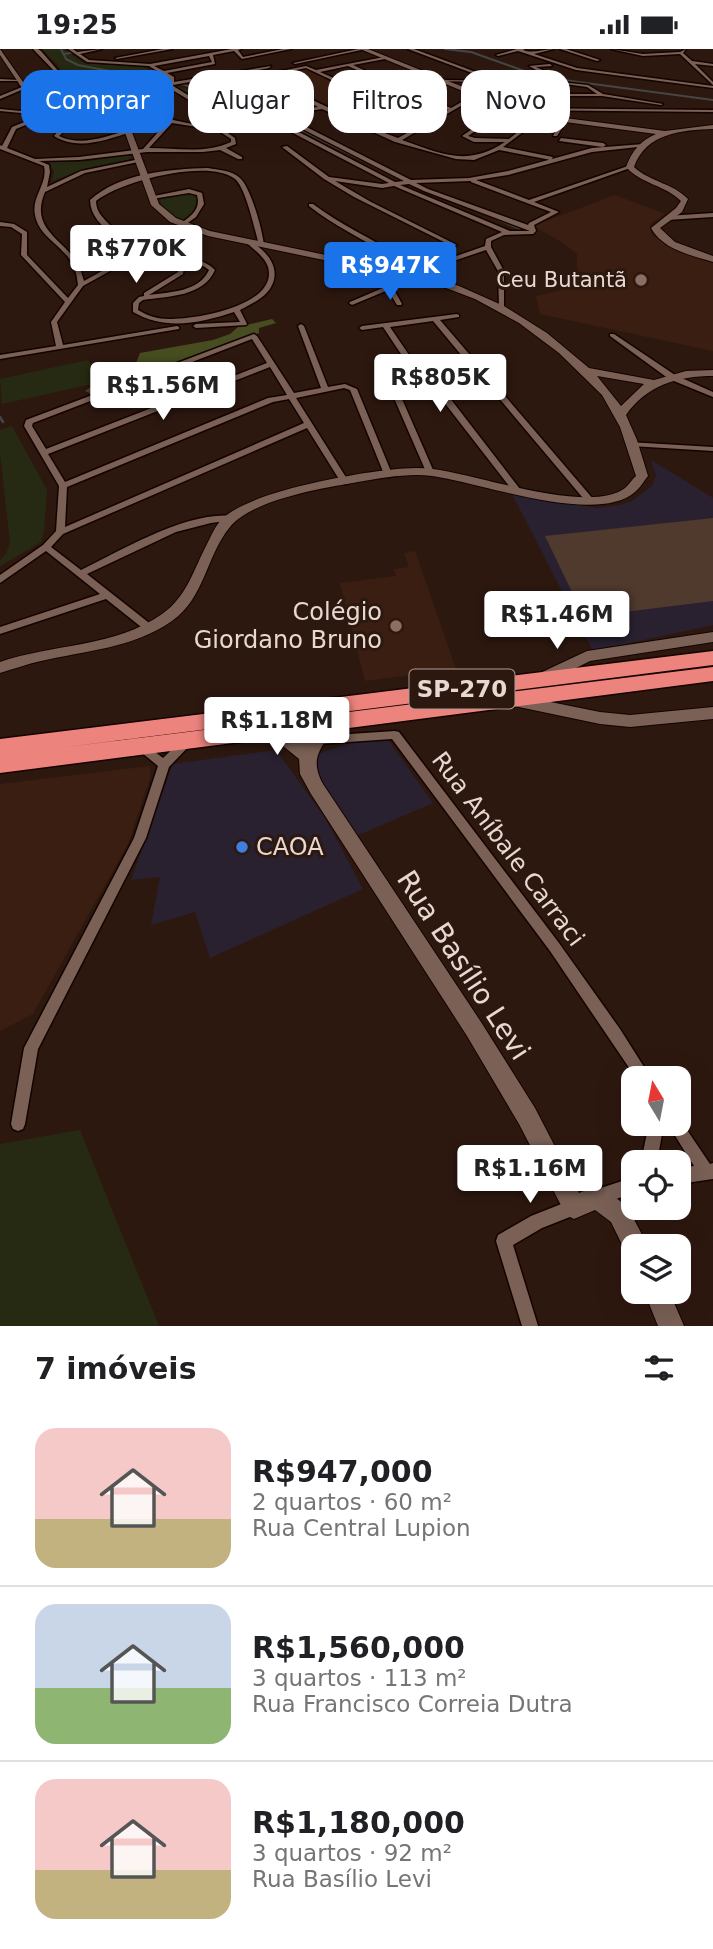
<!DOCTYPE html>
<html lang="pt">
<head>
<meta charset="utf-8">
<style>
	body { margin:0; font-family:"DejaVu Sans",sans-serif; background:#f2f2f2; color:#202124; height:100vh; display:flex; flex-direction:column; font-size:26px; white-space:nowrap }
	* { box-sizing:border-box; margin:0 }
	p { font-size:23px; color:#757577 }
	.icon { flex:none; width:38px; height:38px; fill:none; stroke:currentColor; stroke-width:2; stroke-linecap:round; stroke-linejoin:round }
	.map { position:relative; height:1277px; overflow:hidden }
	.side { display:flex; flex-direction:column; background:#fff; flex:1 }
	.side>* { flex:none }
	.hud { position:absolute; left:21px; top:21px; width:672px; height:63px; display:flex; gap:14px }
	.needle { width:46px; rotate:350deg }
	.fabs { position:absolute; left:621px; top:1017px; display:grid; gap:14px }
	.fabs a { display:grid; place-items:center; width:70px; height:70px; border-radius:14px; background:#fff; box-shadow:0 7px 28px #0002; font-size:35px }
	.price { position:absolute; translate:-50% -60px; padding:0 16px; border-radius:7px; background:#fff; color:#222; font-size:23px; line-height:46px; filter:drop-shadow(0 2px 4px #0008) }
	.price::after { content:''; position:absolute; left:50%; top:42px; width:21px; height:16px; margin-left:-10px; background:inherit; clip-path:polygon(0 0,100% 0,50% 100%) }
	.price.active { background:#1a73e8; color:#fff }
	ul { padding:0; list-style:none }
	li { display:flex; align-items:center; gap:21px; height:175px; padding:0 35px }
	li+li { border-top:2px solid #e0e0e0 }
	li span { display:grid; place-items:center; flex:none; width:196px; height:140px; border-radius:21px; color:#555 }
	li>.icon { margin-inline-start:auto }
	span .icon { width:84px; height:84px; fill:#fffc; stroke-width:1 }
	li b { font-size:30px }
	h2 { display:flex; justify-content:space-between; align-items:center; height:84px; padding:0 35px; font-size:30px }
	.pill { padding:0 24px; border-radius:21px; background:#fff; box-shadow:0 7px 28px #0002; font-size:24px; line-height:63px }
	.pill.active { background:#1a73e8; color:#fff }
	.status { display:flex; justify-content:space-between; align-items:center; height:49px; padding:0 35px; background:#fff; direction:ltr }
	.status svg { height:19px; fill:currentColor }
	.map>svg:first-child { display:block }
	.commercial { fill:#2a2130 }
	.built { fill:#3a1e12 }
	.green { fill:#272a12 }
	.forest { fill:#474d21 }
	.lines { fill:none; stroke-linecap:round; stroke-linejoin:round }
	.stream-far1 { stroke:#454645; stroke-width:2 }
	.stream { stroke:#454645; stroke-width:2.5 }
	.building { fill:#50392d }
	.street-casing { stroke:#140300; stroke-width:3 }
	.secondary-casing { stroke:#140300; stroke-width:2 }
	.highway-casing { stroke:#140300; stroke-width:3 }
	.street { fill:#7a6055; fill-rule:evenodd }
	.secondary { fill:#7a6055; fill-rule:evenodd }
	.highway { fill:#ec837d; fill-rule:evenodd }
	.education-dot { fill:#8d6e63; stroke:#2d180f; stroke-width:2.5 }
	.shop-dot { fill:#3f7fe0; stroke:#2d180f; stroke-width:2.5 }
	.labels { text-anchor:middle; stroke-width:6; stroke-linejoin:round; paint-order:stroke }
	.far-poi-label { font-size:21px; fill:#e7d8d1; stroke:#2d180f; text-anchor:end }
	.shield { fill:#2d180f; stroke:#af9e97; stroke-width:2 }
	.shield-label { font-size:23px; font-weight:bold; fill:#e7d8d1 }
	.poi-label { font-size:24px; fill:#e7d8d1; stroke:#2d180f; text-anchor:end }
	.street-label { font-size:24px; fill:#e7d8d1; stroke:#2d180f }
	.near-street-label { font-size:28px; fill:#e7d8d1; stroke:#2d180f }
</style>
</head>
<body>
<div class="status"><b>19:25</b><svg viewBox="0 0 49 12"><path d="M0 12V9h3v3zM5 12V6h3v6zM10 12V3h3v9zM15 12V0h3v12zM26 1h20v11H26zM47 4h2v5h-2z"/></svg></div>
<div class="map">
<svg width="713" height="1277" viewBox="0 0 713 1277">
	<rect width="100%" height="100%" fill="#2d180f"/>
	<path class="commercial" d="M651,411L713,449V576L593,602L511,443L595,459L620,456L632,452L652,437L656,427Z
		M379,690L388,691L433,754L356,787L321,734L316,706L357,691Z
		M276,701L325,769L363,840L210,909L195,863L151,876L160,828L131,831L173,715Z"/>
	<path class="built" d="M303,19L356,44L361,67L355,69L266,26Z
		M615,146L665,165L650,175L651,185L663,193L713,213V302L540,265L536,247L559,242L577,220V205L562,193L533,177Z
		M415,502L456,620L365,632L340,534L396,527L394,520L409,518L404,504Z
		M150,717V729L128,795L33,965L0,982V735Z"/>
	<path class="green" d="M42,0H64L84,14L143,18L166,31L154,33L62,21Z
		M242,24L246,31L298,59L275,64L254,50Z
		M176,38L229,45L266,66C226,75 209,57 176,38Z
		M129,106L132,108L127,111L84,120L52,132L54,123L49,113L90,112Z
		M189,144L197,147C198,158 191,172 179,172L162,157L160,149Z
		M88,311L101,333L2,355L0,330Z
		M12,377L47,441L44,482L41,493L0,517V511L6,505L10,493L0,404V381Z
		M80,1081L159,1277H0V1095Z"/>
	<path class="forest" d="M272,270L276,274L259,279V284L94,346L85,342L116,321L136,314L140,304L213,291L230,285L238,278Z"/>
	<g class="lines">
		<path class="stream-far1" d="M61,0L66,10L78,16L167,33
			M445,0L471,3L544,29
			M64,5L93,0
			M556,30L713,51
			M181,35L210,43L237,45L287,74L402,131
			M412,136L437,147
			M490,167L520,180"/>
		<path class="stream" d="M0,368L3,373"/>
	</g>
	<path class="building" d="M713,469V552L584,568L545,487Z"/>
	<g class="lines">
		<g class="street-casing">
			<path id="street" d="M33,0H38L41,2L60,24L169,34L170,30L149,17L87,13L68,0H73L77,3L102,0L80,5L89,11L150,15L232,0H241L238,1L243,8L283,0H291L242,10L234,2L213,6L215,15L167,24L174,28V33L271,17L269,19L173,36V37C203,55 219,67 255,70L253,72C221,72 196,55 169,39V36L64,27L80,34L124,44L151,54L163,61L173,71L197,76H223V78H219L235,89L236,95L226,99L242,108V110H238L220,101L203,103H147L79,111L39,112L49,116L50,123L47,138L81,122L140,110L143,112L85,124L45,143C35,167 44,179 62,196C66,199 70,205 74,208C83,214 100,216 110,222L83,237L57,273L63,296L177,277L179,278V280L0,310V306L56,297L51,273L65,253L21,206L22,185L11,178L0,177V173L14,175L27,183V206L68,249L78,236C77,228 76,221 72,214C62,196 39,188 35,166C31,148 48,135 44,117L0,100V96L2,97L12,78L42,66L0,62V60L42,64L44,66L50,64L52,65L16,80L7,99L35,110L79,108L143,100L168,72C141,44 99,44 64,31L56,24ZM209,7L212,13L164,22L154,17ZM172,74L197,78H213L231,90V93C205,105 177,99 149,99ZM78,213L102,222L84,232Z
				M163,0H172L117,10L115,9Z
				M358,0H366L295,15L293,14Z
				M408,0H414L492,29L488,30Z
				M517,0H525L523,1C533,5 543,0 554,0L534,5L577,19L713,37V39L576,21L518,2L498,7L496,6Z
				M560,0H566L600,11L597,12Z
				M611,0L643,5L680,3L686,0L683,4L692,12L713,15V17L695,15L713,33V36L680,5L643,7Z
				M384,8L385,10L353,16L388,32L425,25V27L392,33L451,59L472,47L470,46L472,45H597L587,38L565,35L438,32L440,31L547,32L545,26L529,17L550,15L552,17L536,18L549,24L551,32L588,36L603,45L663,55L661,56L602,47H478L402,91C442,105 467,118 505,93H474L462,87L500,61L511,59L713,61V63L511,61L504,63L468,87L475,89L509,90L539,66H543V68L503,98L553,108L551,111L499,101L474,111L456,110L395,93L322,60L283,66L411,131L469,129L508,122L592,99L644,95L647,97L592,103L508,126L476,131L529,151L628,117L633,118L534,153L559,163L534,176L536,182L533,185L504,186L491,192V198L504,222V259L499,258L498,222L486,201L421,223L418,228L393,239L402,255L401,256H397L388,241L352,256L349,254L350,253L413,226L415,223C381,198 342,183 309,157V155H313C346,180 385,195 419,220L485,197L486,190L502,183L394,137L382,139L335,132L371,153L457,196L452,197L354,148L324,130L282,98L287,97L329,128L382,135L389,134L264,69V67H268L395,133L404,132L275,66L277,64L318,58L260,26L306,17L316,21ZM348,17L383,33L361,41L320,23ZM306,19L359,44L366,76L306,48L266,27ZM387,34L448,61L428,72L364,43L379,36ZM364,46L425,74L398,89L371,79ZM471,132V133L551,163L529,174L528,176L428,140L416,134ZM409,135L424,142L530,182H510L400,136Z
				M0,30L19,31L21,32H0Z
				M21,34L81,38L83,39L81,40L19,36Z
				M22,38L26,39L0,50V47Z
				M106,65L108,67L64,82L59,87C82,98 106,87 129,81L131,83C106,91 78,102 54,87L60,80Z
				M563,70L567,71L557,87H553Z
				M561,89L603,94L606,96L603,98L559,92Z
				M208,119C218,121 231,121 240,129C251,139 263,183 264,197L259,196C255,182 246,139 235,130C209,109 120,132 96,152C96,162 102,168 109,175C125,191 147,199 169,205C184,209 204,209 215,221C203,248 169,247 143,251L139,254L138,261C148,267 157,270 169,270C193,271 279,257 268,218C265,208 254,201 247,194L250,192C266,201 282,219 271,238C265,249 251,255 240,261L247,275L246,276L196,279L193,277L196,275L240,273L234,263C201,274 165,282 133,263V254L139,248L144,247V244L178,223L179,211C151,205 91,187 90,151C120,124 169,120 208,119ZM185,212C194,214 202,215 209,221C199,243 170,243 149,246L183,225Z
				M189,140L202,144L204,155L196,168L182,178L180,177V175C191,167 201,161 197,146L189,144L152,150L149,148Z
				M713,164V168L667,171L664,169L667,167Z
				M457,265L459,266V268L440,271L594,451V455H588L471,316L424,325L446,344L520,440L519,442H513L440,348L417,327L405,329L395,334L434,423L430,426L427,425L387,333L400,325L413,323L383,278L362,281L359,279L362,277ZM433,272L467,313L420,322L390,278Z
				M301,275L304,277L328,338L345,335L357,340L392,425L391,427L388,428L384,425L350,341L344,339L296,349L349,433L348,435H342L307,379L63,485L51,498L81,521C122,501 187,462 233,467V471L211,474L176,483L87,525L153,577L154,579L153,581H145L106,550L0,585V578L100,545L46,502L0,534V526L43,496L56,482L59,437L24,377L26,371L254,285L257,287L294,344L321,339L298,277ZM252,290L267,314L46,400L32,377L33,374ZM270,318L287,346L268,349L65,433L48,405ZM289,350L304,374L65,478L67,438L273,353Z
				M610,285H614L675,326L713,343V348L669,330L610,287Z
				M628,393L713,398V402L631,397H628Z
				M395,682L399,683L559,894L620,980L651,1029H636L550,902L392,690L289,697L285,696L283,693L285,690L289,689Z
				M188,688L192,689L194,692L169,718L146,789L38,1000L25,1075L23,1080L18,1082L13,1080L11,1075L24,999L134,789L158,717L136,699L138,696H146L163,709L184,689Z
				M679,1069L710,1115L713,1114V1130L679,1135V1119L694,1117L667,1074H679Z
				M649,1074H664L657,1113H641Z
				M634,1128V1144L598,1156L592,1154L590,1148L592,1142Z
				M574,1150L580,1152L582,1158L580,1164L542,1179L513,1196L538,1277H522L496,1192L498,1186L531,1167Z"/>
		</g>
		<g class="secondary-casing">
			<path id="secondary" d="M0,0L28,40L104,62L130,78L159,155L176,169L210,182L432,228L459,237L504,257L547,284L589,319L654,331L686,322L713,321V327C678,327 647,336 626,366L637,391L648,427C644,432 640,439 635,443C596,477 479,433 432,427C408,424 383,429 358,433C324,439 253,450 230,478C206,507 205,549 172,572C134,599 84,602 41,612C27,615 14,620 0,624V613C52,595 116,598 162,565C186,549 194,520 207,495C211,487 215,478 220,472C245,445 329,430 365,424C387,421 411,417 433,420C476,425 590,466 625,439C629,436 632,430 636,427L620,378L602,346L559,304L519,274L475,250L430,233L208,187L170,173L151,156L124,81L98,66L24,42L0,6ZM597,327L644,335L621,357Z
				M360,0H368L513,58L565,69L665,82L713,76V80C682,81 646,84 634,118C650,133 673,134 688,150L682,163L660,179L675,193L713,207V213C691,206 663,201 651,179L676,159L681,152C665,136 641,135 626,118C632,102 640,92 656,85L565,73L509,61Z
				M713,583V593L590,612L544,635L536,629L538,625L587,602Z
				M511,645L600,663L630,666L713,658V670L630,678L600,675L505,655L503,651L505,647Z
				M328,669L334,671L336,675C323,699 308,707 323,735L481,973L535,1059L579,1144L598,1136L627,1157L648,1197H634V1208L627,1206L611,1173L595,1161L574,1170L566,1166L519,1075L467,987L311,745L300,725L299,710L283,697L256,688L254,684L256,680C271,675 294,688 305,696L322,671Z
				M644,1242H669L684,1277H658Z"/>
		</g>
		<g class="highway-casing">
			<path id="highway" d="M713,602V616L58,699L713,618V632L0,724V690Z"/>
		</g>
		<use href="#street" class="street"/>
		<use href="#secondary" class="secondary"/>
		<use href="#highway" class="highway"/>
	</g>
	<g class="education-dot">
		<circle cx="641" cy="231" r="7"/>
		<circle cx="396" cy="577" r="7"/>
	</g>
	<circle class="shop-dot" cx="242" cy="798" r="7"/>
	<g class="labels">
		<g class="far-poi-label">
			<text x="627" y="238">Ceu Butantã</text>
		</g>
		<rect class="shield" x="409.5" y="620.5" width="105" height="39" rx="5"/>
		<g class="shield-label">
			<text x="462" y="648">SP-270</text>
		</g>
		<g class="poi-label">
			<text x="382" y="571">Colégio<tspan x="382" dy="28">Giordano Bruno</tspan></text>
			<text x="256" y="806" text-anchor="start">CAOA</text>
		</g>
		<g class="street-label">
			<text transform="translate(508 800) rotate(53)" y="8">Rua Aníbale Carraci</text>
		</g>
		<g class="near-street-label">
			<text transform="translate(464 916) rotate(57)" y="10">Rua Basílio Levi</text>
		</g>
	</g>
</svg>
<div class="fabs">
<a><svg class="needle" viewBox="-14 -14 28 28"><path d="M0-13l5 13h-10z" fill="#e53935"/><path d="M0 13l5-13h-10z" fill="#757577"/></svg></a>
<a><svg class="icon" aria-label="locate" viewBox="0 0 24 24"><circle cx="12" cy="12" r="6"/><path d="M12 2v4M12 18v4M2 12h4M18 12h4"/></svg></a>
<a><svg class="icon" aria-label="layers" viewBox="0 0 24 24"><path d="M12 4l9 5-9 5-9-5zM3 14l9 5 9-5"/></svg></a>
</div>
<b class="price" style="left:136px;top:236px">R$770K</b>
<b class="price active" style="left:390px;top:253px">R$947K</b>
<b class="price" style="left:440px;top:365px">R$805K</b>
<b class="price" style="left:163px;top:373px">R$1.56M</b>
<b class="price" style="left:557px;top:602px">R$1.46M</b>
<b class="price" style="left:277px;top:708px">R$1.18M</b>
<b class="price" style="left:530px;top:1156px">R$1.16M</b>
<div class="hud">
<a class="pill active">Comprar</a>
<a class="pill">Alugar</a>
<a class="pill">Filtros</a>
<a class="pill">Novo</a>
</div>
</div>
<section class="side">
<h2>7 imóveis<svg class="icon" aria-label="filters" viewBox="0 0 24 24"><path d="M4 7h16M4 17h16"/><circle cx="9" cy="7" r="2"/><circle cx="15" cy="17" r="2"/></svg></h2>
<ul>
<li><span style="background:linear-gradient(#f6c9c9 65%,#c2b280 0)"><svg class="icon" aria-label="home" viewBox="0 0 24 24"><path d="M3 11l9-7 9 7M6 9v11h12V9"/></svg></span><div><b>R$947,000</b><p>2 quartos · 60 m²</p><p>Rua Central Lupion</p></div></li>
<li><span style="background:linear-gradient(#c9d6e8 60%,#8fb573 0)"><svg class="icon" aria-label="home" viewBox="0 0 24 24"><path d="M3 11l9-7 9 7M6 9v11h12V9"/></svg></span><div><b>R$1,560,000</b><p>3 quartos · 113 m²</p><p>Rua Francisco Correia Dutra</p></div></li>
<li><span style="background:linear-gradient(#f6c9c9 65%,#c2b280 0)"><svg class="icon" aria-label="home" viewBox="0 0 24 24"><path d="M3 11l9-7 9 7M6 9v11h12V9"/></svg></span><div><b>R$1,180,000</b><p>3 quartos · 92 m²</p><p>Rua Basílio Levi</p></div></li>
</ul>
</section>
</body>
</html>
